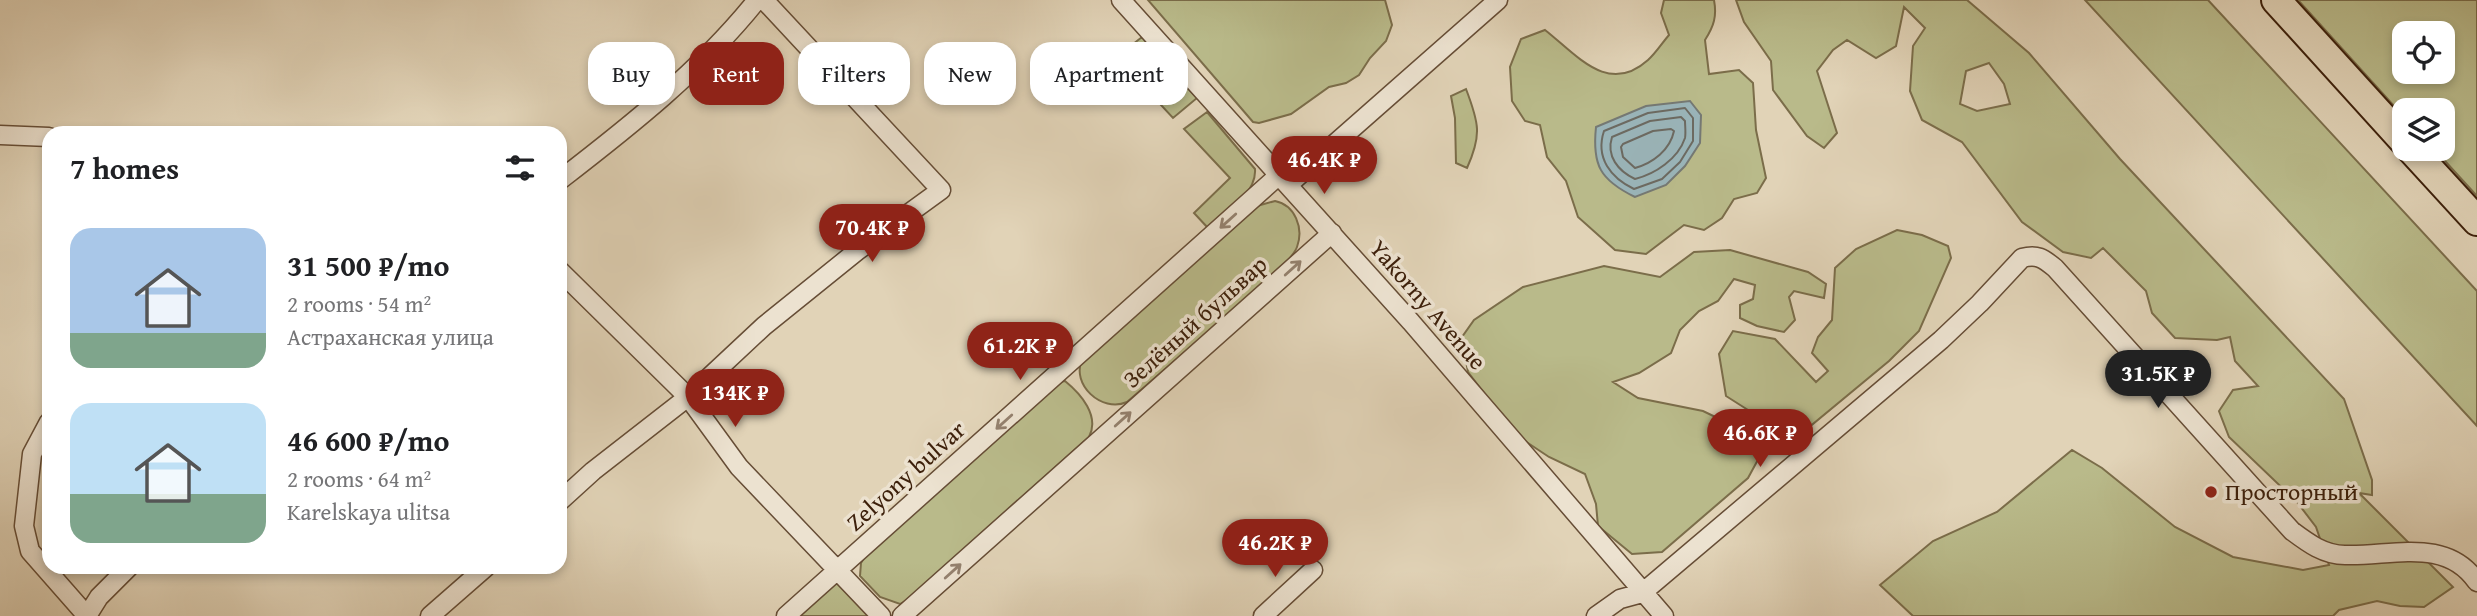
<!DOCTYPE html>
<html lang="en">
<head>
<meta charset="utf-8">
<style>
	body { margin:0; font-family:"Gentium Book Plus",serif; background:#f6f6f6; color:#202124; height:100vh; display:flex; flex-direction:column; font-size:26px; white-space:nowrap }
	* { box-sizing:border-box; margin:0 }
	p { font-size:23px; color:#757577 }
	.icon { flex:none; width:38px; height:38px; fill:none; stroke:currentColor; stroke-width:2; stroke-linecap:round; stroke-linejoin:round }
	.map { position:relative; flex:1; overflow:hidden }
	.drawer { position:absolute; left:42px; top:126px; width:525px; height:448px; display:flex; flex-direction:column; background:#fff; border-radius:21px; box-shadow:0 4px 10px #0003 }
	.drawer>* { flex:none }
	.banner { position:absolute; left:588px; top:42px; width:665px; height:63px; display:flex; gap:14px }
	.fabs { position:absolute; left:2392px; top:21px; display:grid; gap:14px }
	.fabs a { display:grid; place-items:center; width:63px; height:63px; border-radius:14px; background:#fff; box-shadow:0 4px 10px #0003; font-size:35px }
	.price { position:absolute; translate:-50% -60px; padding:0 16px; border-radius:24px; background:#8f2418; color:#fff; font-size:23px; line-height:46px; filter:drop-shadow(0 2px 4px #0008) }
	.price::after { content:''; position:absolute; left:50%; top:42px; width:21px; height:16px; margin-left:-10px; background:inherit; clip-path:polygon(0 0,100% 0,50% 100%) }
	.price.selected { background:#222; color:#fff }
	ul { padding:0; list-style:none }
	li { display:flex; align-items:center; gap:21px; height:175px; padding:0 28px }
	li span { display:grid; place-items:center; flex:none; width:196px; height:140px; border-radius:21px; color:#555 }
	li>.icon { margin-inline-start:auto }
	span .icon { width:84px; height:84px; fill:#fffc; stroke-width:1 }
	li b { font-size:30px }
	h2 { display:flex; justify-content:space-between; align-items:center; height:84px; padding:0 28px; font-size:30px }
	.chip { padding:0 24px; border-radius:21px; background:#fff; box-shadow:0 4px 10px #0003; font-size:24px; line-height:63px }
	.chip.selected { background:#8f2418; color:#fff }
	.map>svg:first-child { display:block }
	.green { fill:#b9ba8a; stroke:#7b6d4a; stroke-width:2; fill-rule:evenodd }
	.water { fill:#9ab5ba; stroke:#757974; stroke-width:2 }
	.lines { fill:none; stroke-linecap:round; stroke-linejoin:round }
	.shore { stroke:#6c6a62; stroke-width:2 }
	.street-casing { stroke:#664d36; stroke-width:21 }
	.primary-casing { stroke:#3d200b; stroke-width:32 }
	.street { stroke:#ece2d0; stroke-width:18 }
	.primary { stroke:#e1d3b7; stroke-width:28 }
	.oneway { stroke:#94816e }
	.poi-dot { fill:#8f2418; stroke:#ece2d0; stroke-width:2.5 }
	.labels { text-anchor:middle; stroke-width:7; stroke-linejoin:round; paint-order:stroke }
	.street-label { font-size:24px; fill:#3d200b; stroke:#ece2d0 }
	.poi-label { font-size:24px; fill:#3d200b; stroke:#ece2d0; text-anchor:start }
</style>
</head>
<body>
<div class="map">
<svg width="2477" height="616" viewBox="0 0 2477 616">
	<rect width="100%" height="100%" fill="#e1d3b7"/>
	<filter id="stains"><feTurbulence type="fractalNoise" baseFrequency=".00286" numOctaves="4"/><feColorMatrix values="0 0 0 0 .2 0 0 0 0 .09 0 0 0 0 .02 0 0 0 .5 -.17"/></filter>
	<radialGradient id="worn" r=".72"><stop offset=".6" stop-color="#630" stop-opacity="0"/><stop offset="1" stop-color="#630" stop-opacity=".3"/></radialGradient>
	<path class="green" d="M1148,0H1385L1392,25L1386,41L1370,58L1359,75L1346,83L1329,87L1291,114L1259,123L1253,122Z
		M1664,0H1714C1717,16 1714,26 1705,40L1709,74L1739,70L1753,83L1756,130L1766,178L1757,193L1734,199L1722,218L1704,230L1684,225L1646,254L1615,250L1578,217L1566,181L1547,157L1540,125L1525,121L1512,101L1510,67L1521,39L1545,30C1577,55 1608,96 1648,60C1656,53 1662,43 1669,35L1661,13Z
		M1736,0H1967L2029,53L2120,159L2344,399L2372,480V495L2359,493L2453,587L2424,607L2400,606L2377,601L2339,610L2333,616H1913L1880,585L1933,541L1997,512L2072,450L2102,468L2175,527L2233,557L2303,570L2329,565L2316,527L2297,502L2229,437L2219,411L2233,390L2258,386L2235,361L2230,337L2217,340L2175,338L2152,313L2146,291L2103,248L2091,258L2063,252L2022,222L1962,142L1922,120L1910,91L1913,46L1925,28L1904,7L1896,46L1876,58L1847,40L1833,50L1817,71L1837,133L1824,148L1807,136L1773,90L1771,61L1744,22ZM1989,63L2004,84L2010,104L1977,111L1960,104L1966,71Z
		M2085,0H2208L2477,291V426Z
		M2298,0H2477V196L2434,149H2443V110H2404V117ZM2404,33H2443V72H2404Z
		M1142,37L1197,98L1173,118L1121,62L1124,51Z
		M1466,89C1479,123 1482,135 1467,168L1456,163L1455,118L1451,96Z
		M1207,112L1255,169C1257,194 1224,214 1208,228L1194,213L1230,178L1184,129Z
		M1275,201C1295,205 1304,228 1297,247C1294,255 1285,263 1280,270L1127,402C1101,413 1071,384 1082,360L1257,206Z
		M1897,230L1922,235L1948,246L1951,258L1919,331L1889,361L1802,433L1783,439L1748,410L1726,396L1719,354L1733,331L1775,339L1816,382L1828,371L1812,353L1818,337L1832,320L1835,268L1856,249Z
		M1730,250L1808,272L1826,284L1824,298L1794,291L1789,297L1795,320L1784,332L1757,326L1740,318V305L1753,299L1755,285L1734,279L1718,301L1699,311L1680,330L1671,353L1639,373L1613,382L1638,398L1703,411L1753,435L1760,456L1748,478L1662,552L1632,554L1598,526L1596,504L1585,474L1549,457L1516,435L1468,372L1462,337L1474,320L1523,287L1604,266L1660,277L1694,252Z
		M1065,381C1081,394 1100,416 1089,437L907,600L900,604L880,597L860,576L861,563L864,558L1060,382Z
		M837,580L871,616H797Z"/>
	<path class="water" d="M1690,101L1701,115L1700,143L1685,166L1666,185L1635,197C1600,180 1592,165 1596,127L1646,106Z"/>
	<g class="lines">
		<path class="shore" d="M1685,108L1693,118V141L1680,162L1662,179L1634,189C1611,178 1595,158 1604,131L1648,113Z
			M1681,117L1685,121C1685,126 1686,133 1685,138C1678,159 1655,174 1635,179C1618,171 1606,156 1612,137L1650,121Z
			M1671,129L1674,131C1670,150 1653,163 1635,168L1623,157L1621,147L1623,144L1653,131Z"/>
		<g class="street-casing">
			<path id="street" d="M1121,0L1411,322L1664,616
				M0,135L49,137
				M560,180C630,126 701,70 757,0
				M1288,185L1498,0
				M560,271L688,397L739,467L881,616
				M49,422L32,454L24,526L30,551L87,616
				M560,501L593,471L688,397L764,326L857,251L941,190L764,0
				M87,616L99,597L129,567
				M430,616L486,567
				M786,616L1278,176
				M902,616L1332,233
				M1263,616L1313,570
				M1596,616L1620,599L1642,593L1941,340L1980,303L2022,258C2037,254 2043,258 2055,268L2292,531C2308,543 2324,555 2345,555C2390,557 2446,536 2477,582"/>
		</g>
		<g class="primary-casing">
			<path id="primary" d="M2276,0L2404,141
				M2411,149L2477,221"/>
		</g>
		<use href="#street" class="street"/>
		<use href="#primary" class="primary"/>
	</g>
	<defs><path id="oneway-shaft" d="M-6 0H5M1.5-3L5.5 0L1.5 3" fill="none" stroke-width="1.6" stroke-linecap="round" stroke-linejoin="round" transform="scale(1.75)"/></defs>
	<g class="oneway">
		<use href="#oneway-shaft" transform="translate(1228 221) rotate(138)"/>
		<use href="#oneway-shaft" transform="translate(1293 268) rotate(-42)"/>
		<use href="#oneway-shaft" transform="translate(1123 419) rotate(-42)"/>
		<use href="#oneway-shaft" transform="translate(1004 422) rotate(138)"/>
		<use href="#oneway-shaft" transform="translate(953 571) rotate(-42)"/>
	</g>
	<circle class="poi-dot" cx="2211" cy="492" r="7"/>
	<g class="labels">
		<g class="street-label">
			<text transform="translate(1428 305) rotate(49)" y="8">Yakorny Avenue</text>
			<text transform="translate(1195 322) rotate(-42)" y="8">Зелёный бульвар</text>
			<text transform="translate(906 476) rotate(-42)" y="8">Zelyony bulvar</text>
		</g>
		<g class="poi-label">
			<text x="2225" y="500">Просторный</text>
		</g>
	</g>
	<rect width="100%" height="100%" filter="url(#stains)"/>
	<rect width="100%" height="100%" fill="url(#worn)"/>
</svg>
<div class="fabs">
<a><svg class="icon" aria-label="locate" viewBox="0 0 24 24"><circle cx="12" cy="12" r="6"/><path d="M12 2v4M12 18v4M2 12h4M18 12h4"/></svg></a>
<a><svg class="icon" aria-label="layers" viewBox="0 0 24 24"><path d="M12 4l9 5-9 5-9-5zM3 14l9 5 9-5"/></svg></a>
</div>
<b class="price" style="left:1324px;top:196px">46.4K ₽</b>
<b class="price" style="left:872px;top:264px">70.4K ₽</b>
<b class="price" style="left:1020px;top:382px">61.2K ₽</b>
<b class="price selected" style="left:2158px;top:410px">31.5K ₽</b>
<b class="price" style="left:735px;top:429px">134K ₽</b>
<b class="price" style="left:1760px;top:469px">46.6K ₽</b>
<b class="price" style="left:1275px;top:579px">46.2K ₽</b>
<div class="banner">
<a class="chip">Buy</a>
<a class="chip selected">Rent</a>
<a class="chip">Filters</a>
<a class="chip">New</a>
<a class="chip">Apartment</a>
</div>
<section class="drawer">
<h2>7 homes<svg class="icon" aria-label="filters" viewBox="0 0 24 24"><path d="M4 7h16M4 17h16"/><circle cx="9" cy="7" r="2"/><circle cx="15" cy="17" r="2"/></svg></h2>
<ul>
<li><span style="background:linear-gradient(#a9c7e8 75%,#7fa58c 0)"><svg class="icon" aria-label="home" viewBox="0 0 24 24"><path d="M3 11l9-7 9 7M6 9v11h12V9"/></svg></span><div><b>31 500 ₽/mo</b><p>2 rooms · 54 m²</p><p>Астраханская улица</p></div></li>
<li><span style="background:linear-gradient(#bfe0f5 65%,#7fa58c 0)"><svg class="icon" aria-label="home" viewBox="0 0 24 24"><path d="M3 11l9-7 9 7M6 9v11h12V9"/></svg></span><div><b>46 600 ₽/mo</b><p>2 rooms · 64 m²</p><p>Karelskaya ulitsa</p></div></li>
</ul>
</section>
</div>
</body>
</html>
